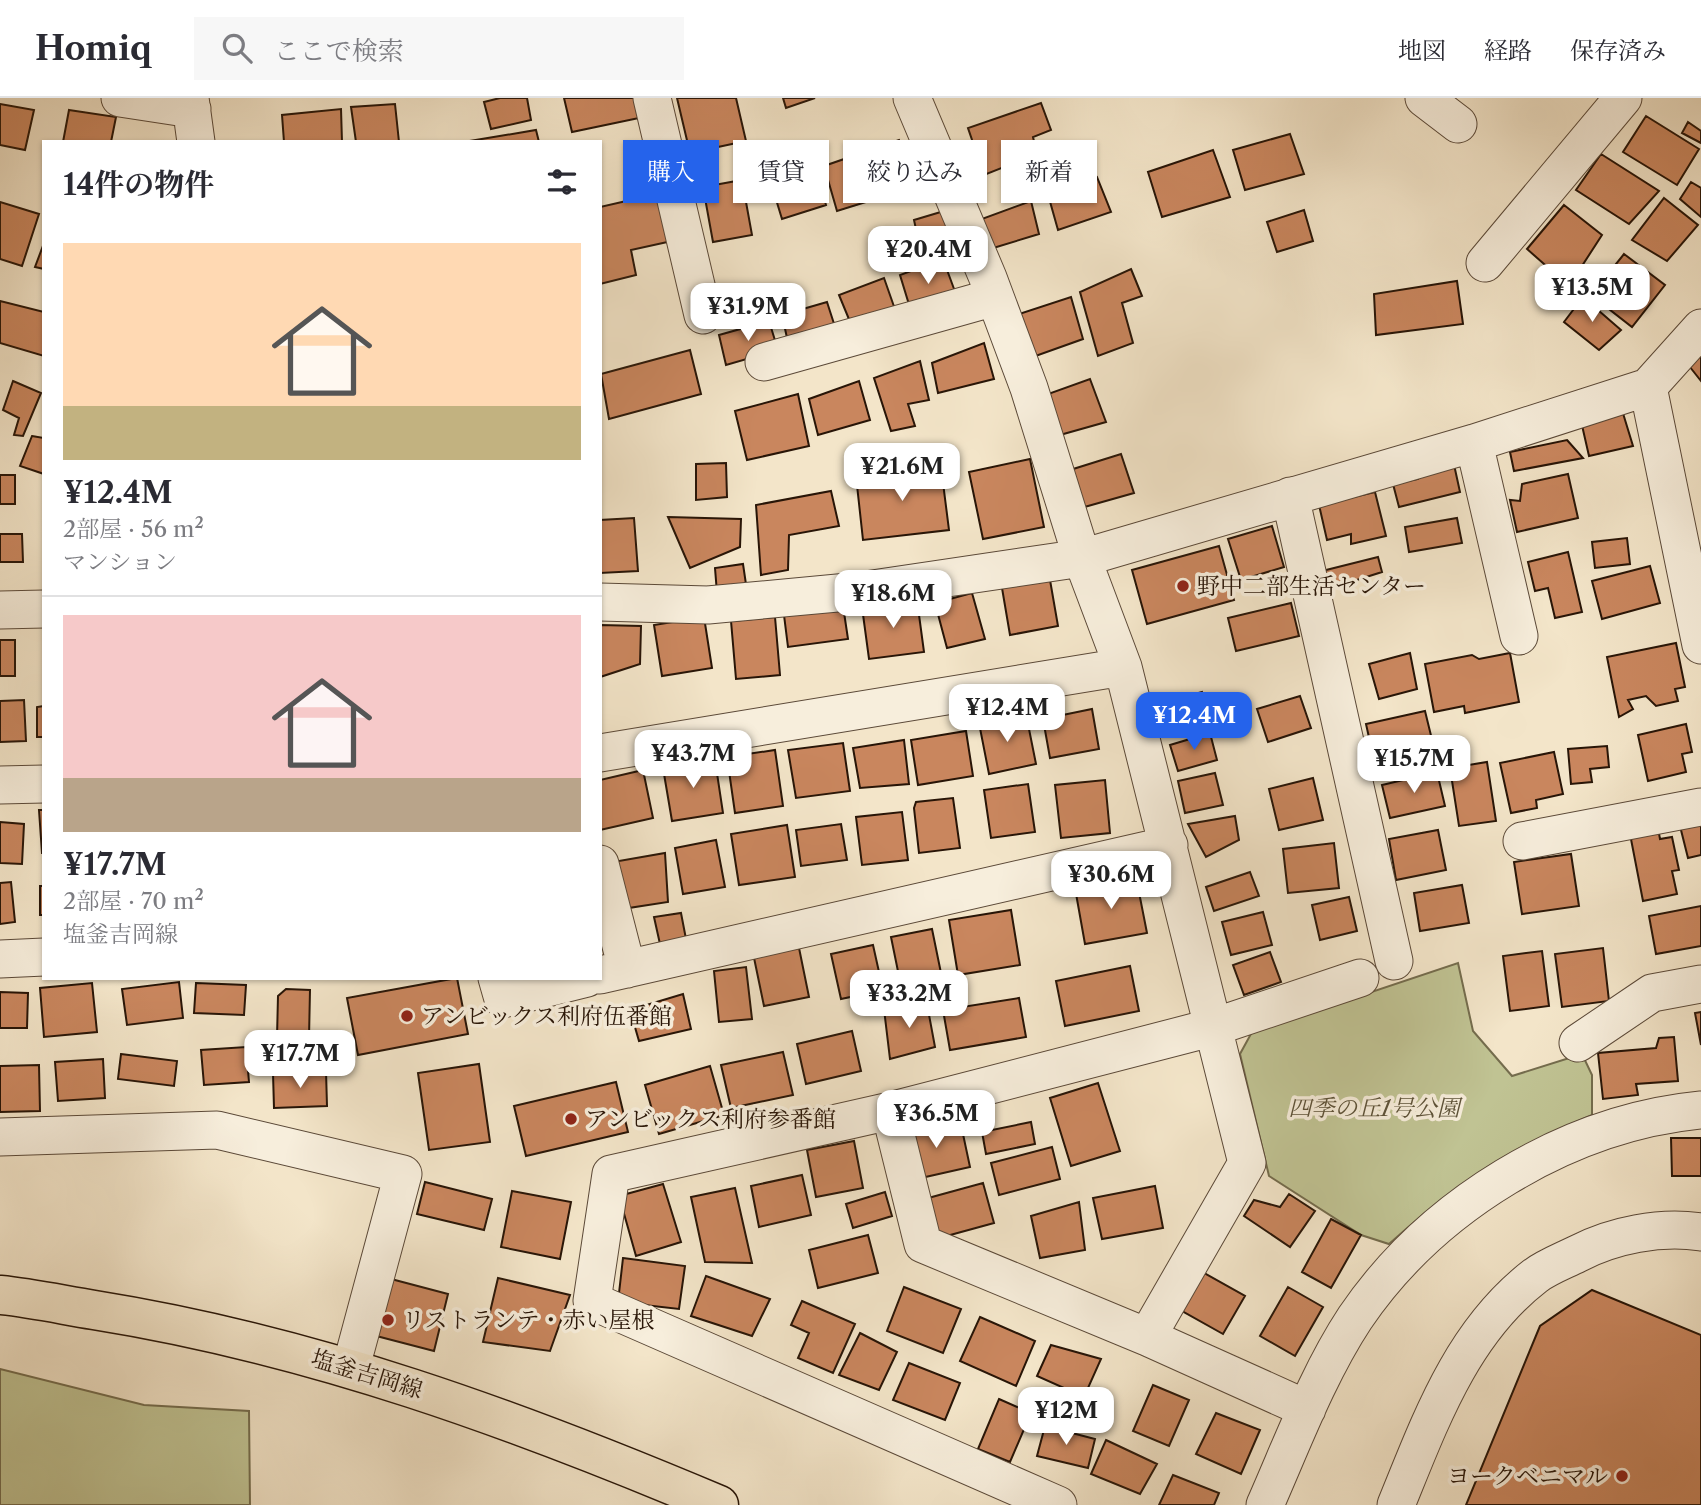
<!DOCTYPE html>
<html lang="ja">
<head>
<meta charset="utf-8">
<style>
	body { margin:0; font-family:"Libre Caslon Text","Noto Serif JP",serif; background:#f7f7f7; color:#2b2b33; height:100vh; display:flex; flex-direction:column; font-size:26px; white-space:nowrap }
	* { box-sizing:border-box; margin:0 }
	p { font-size:23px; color:#7c7c81 }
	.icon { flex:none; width:38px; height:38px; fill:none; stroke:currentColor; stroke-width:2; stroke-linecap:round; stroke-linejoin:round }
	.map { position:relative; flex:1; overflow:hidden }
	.details { position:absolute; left:42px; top:42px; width:560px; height:840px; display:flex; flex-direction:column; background:#fff; border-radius:0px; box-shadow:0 2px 5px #0004 }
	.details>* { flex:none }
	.top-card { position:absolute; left:623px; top:42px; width:665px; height:63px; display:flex; gap:14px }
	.price { position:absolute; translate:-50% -60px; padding:0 16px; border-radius:14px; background:#fff; color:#222; font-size:23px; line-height:46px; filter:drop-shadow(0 2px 4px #0008) }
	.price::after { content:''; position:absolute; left:50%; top:42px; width:21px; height:16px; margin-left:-10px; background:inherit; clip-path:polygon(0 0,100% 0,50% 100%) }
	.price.selected { background:#2563eb; color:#fff }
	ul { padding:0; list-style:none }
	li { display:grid; align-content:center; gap:14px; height:371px; padding:0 21px }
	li+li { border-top:2px solid #e1e1e2 }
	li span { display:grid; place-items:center; height:217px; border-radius:0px; color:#555 }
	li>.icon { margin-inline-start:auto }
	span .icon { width:126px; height:126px; fill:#fffc; stroke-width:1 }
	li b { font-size:30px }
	h2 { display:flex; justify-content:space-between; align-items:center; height:84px; padding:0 21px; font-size:30px }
	.pill { padding:0 24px; border-radius:0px; background:#fff; box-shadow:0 2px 5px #0004; font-size:24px; line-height:63px }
	.pill.selected { background:#2563eb; color:#fff }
	header { display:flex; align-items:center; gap:42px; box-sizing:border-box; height:98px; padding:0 35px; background:#fff; border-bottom:2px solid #e1e1e2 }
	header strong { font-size:33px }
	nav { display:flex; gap:38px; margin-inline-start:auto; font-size:24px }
	.search { width:490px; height:63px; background:#f7f7f7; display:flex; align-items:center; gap:18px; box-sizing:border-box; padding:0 24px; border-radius:0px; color:#7c7c81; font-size:26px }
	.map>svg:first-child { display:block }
	.green { fill:#c0c393; stroke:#746c4d; stroke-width:2 }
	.building { fill:#c9865e; stroke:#281507; stroke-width:2 }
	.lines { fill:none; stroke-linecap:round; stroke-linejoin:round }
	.minor-casing { stroke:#5b4938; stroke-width:39 }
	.major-casing { stroke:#281507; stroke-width:41 }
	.minor { stroke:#f7eedc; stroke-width:37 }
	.major { stroke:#f3e5c9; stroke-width:38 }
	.poi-dot { fill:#8f2418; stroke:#f7eedc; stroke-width:2.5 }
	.labels { text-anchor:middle; stroke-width:7; stroke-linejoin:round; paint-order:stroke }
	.poi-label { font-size:23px; fill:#281507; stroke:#f7eedc; text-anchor:start }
	.park-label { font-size:23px; font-style:italic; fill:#5d5238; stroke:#f7eedc }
	.street-label { font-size:23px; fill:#281507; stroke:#f7eedc }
</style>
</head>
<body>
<header>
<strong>Homiq</strong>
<div class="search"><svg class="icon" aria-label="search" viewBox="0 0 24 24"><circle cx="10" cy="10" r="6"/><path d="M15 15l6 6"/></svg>ここで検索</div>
<nav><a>地図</a><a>経路</a><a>保存済み</a></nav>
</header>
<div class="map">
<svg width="1701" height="1407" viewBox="0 0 1701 1407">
	<rect width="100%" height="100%" fill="#f3e5c9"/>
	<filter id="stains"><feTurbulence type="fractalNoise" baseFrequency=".00286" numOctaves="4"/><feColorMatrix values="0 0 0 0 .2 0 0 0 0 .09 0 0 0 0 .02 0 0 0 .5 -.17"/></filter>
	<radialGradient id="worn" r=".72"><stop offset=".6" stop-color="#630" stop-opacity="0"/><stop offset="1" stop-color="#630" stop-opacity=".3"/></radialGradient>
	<path class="green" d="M1458,865L1473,933L1512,978L1582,956L1592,977V1017C1563,1030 1532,1042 1504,1059C1462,1083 1425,1114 1389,1146L1361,1137L1269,1078L1240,956L1252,934Z
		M0,1271L144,1307L249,1313L250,1407H0Z"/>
	<path class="building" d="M500,0H527L531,22L491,31L484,4Z
		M564,0H634L639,20L572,34Z
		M677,0H736L746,43L690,55Z
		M783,0H815L786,10Z
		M1041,5L1051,32L1033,39L1037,56L984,77L968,30Z
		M0,6L34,12L25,52L0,47Z
		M395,6L399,44H356L351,9Z
		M341,11L342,44H284L282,17Z
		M69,12L116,19L111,44H63Z
		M1646,18L1699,51L1677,87L1623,54Z
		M1688,24L1701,33V45L1682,35Z
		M536,32L539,44H471L470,43Z
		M1290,36L1304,76L1245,92L1233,52Z
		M899,42L914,89L837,113L824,68Z
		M1213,52L1230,99L1162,119L1148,74Z
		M1601,56L1659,93L1629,126L1576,92Z
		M814,62L826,107L782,121L768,75Z
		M1097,79L1111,114L1058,132L1049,100Z
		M742,82L752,137L713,144L703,89Z
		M1691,84L1701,90V119L1680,101Z
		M657,96L672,143L631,152L636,177L600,186V109Z
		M1664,100L1698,127L1667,163L1632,142Z
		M1031,103L1039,136L990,151L979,122Z
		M0,104L39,116L22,168L0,161Z
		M1564,107L1602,137L1569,188L1527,151Z
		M1304,112L1313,143L1277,154L1267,124Z
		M944,113L953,141L920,150L914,122Z
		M44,145V171L35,169Z
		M1624,156L1665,187L1632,229L1591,197Z
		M943,161L957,199L911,213L900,177Z
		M1131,171L1142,198L1122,205L1133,245L1098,258L1080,194Z
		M884,180L897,217L853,231L839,197Z
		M1457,183L1463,226L1376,237L1374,196Z
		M1071,199L1083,241L1030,260L1016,217Z
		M1583,199L1621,232L1599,252L1564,224Z
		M0,203L44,214V258L0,245Z
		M827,204L837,235L789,249L782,217Z
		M769,223L778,252L726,267L719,237Z
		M984,245L994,281L938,295L932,265Z
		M690,252L701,296L609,321L601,276Z
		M1701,252V283L1686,264Z
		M920,263L929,302L908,306L915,328L891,333L874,280Z
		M1090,281L1106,324L1060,337L1048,296Z
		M13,283L41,295L23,338L14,337L19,320L3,312Z
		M859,283L870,322L818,337L809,301Z
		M798,296L809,348L747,362L735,313Z
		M1622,312L1633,348L1589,358L1581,323Z
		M32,338L44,340V376L20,368Z
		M1567,342L1583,360L1514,373L1510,354Z
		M1121,356L1134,395L1081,410L1070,372Z
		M1030,361L1044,429L983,441L969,374Z
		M1453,362L1460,394L1399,409L1393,386L1418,381L1420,370Z
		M726,365L727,399L696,402V366Z
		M941,369L949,432L863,442L856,378Z
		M1568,376L1578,420L1517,434L1510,402L1520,403L1522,386Z
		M0,377H15V406H0Z
		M831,393L839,428L789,437L788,472L761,477L756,407Z
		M1375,394L1386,438L1351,446V436L1327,442L1319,407Z
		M668,419L741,421L740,449L690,470Z
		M634,420L638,473L600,475V422Z
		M1457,420L1462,445L1409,454L1405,429Z
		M1272,428L1284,469L1241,482L1228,441Z
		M0,436H22L23,464H0Z
		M1627,440L1630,466L1595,470L1592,444Z
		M1219,448L1234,502L1147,526L1132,472Z
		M1568,454L1582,514L1555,520L1548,490L1535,493L1528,464Z
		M1378,459L1382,474L1322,493L1318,474Z
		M743,466L747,493L717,495L715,470Z
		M1650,468L1660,505L1602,521L1592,483Z
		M1050,482L1058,528L1010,537L1002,490Z
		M972,495L985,541L947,550L935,505Z
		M842,501L848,541L788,549L783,509Z
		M917,502L924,554L869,561L862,509Z
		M1291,505L1299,538L1236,553L1228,520Z
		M704,519L712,570L662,578L654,527Z
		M775,519L780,577L736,581L731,523Z
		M600,527L641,528L640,566L600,579Z
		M0,542H15V578H0Z
		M1676,545L1685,589L1675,591L1678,603L1656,608L1646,598L1628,602L1633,611L1619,619L1607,559Z
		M1410,555L1417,591L1379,601L1369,566Z
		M1510,555L1519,604L1465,615L1464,608L1434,614L1425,566L1472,557L1479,561Z
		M1202,594L1210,621L1169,632L1162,605Z
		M1300,598L1311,630L1268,644L1257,611Z
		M24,602L26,643L0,644V603Z
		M44,608V639H37V609Z
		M1092,611L1099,651L1050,660L1043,621Z
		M1425,613L1436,658L1376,671L1366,626Z
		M1026,616L1036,666L989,676L979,625Z
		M1686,626L1692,654L1682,656L1686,674L1648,683L1638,637Z
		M966,633L973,678L918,687L911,642Z
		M1210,635L1217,662L1178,673L1170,647Z
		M904,642L909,686L860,690L853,650Z
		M843,645L850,693L796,700L788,652Z
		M1607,648L1609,669L1590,671L1592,684L1571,686L1568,651Z
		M775,652L783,708L735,715L727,659Z
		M1554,654L1563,696L1536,702L1537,710L1511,715L1500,665Z
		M715,662L723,715L672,723L663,670Z
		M1487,664L1496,723L1459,728L1450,670Z
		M643,672L653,720L600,732V682Z
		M1437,674L1445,708L1390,720L1382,687Z
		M1215,675L1223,707L1185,715L1178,683Z
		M1313,680L1323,722L1279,732L1269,691Z
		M1105,682L1110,735L1061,740L1055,687Z
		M1028,686L1035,734L991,740L984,692Z
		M953,700L960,750L919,755L914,710L916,704Z
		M39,712H44V755H42Z
		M902,714L908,762L862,767L856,719Z
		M1235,718L1239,742L1206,759L1188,726Z
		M0,724L24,726L22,766L0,765Z
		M1701,724V757L1688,760L1680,728Z
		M841,726L847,762L801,768L796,732Z
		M787,727L795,779L739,787L731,736Z
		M1658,730L1660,741L1672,739L1679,772L1672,773L1677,796L1643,803L1630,736Z
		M1438,732L1446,772L1396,782L1389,741Z
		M716,742L725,789L683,796L675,750Z
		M1334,745L1339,790L1288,795L1283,751Z
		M665,755L668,804L622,811L613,764Z
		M1571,756L1579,808L1522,816L1514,764Z
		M1250,774L1259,798L1214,813L1206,789Z
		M1136,779L1147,835L1085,846L1075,790Z
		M11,784L15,824L0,826V785Z
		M1462,787L1469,825L1420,833L1414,795Z
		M40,788H44V817H40Z
		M1349,799L1357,833L1320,842L1312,807Z
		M1701,808V848L1656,856L1649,818Z
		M1011,812L1020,867L958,877L949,822Z
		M1263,814L1272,847L1231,857L1222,824Z
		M681,815L686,841L660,846L654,819Z
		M932,831L942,880L901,888L891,839Z
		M798,845L809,899L764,908L753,855Z
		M873,847L883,892L841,901L831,856Z
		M1603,850L1609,903L1562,909L1555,856Z
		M1542,853L1549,908L1510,913L1503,858Z
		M1270,854L1281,884L1244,897L1233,867Z
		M1130,868L1139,913L1065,928L1056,883Z
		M746,869L752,921L719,924L714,873Z
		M457,880L468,936L358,957L347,900Z
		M179,884L183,920L127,927L122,891Z
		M92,885L97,934L44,939L40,890Z
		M196,885L246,887L244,917L194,915Z
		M286,891L310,892L309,940L277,939L278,898Z
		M0,894L28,895L27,930H0Z
		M683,896L691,931L639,943L630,912Z
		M1019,900L1026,939L950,952L943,912Z
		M927,906L935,949L890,961L884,911Z
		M1701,914V947L1695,915Z
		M852,933L861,973L806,986L797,946Z
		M1674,939L1678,983L1636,986L1638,997L1603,1001L1598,955L1656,950L1659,940Z
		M246,949L249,984L204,987L201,952Z
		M783,954L793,997L731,1010L721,967Z
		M121,956L177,963L174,988L118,981Z
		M103,961L105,1000L58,1003L55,964Z
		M479,966L490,1044L429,1052L418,975Z
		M39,967L40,1013L0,1014V968Z
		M710,968L724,1017L659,1036L645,987Z
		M326,973L327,1008L274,1010L273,975Z
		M616,984L628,1034L526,1058L514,1008Z
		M1098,985L1120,1053L1071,1068L1050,1000Z
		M960,1022L970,1069L912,1082L902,1035Z
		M1031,1024L1035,1046L986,1056L982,1034Z
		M1671,1040H1701V1078H1672Z
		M854,1043L863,1090L816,1099L807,1052Z
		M1052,1049L1060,1081L999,1097L991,1065Z
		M802,1077L811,1117L759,1129L751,1088Z
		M425,1084L492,1101L484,1132L417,1116Z
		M983,1085L994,1125L932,1142L921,1102Z
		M663,1086L681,1144L636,1158L619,1098Z
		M1155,1088L1163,1130L1102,1141L1093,1100Z
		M735,1090L752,1165L705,1164L691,1099Z
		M512,1093L571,1104L560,1161L501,1149Z
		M885,1094L892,1118L853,1130L846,1106Z
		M1289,1096L1315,1113L1290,1149L1244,1118L1254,1102L1280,1109Z
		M1079,1104L1085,1152L1040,1160L1031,1118Z
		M1331,1121L1361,1137L1331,1190L1302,1174Z
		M868,1137L878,1175L818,1190L809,1152Z
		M623,1160L685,1168L679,1211L618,1204Z
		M1197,1171L1245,1198L1223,1236L1175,1209Z
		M376,1177L448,1196L434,1253L361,1234Z
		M706,1178L770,1201L752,1238L691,1218Z
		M498,1180L570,1197L550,1253L483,1244Z
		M904,1189L961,1211L943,1255L887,1233Z
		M1288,1189L1323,1209L1295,1258L1260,1238Z
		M1592,1192L1701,1237V1407H1466L1540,1228Z
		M802,1203L855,1226L833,1275L798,1260L809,1235L791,1227Z
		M980,1219L1035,1243L1016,1288L960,1263Z
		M860,1235L897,1254L879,1292L839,1277Z
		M1051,1247L1101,1261L1084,1299L1037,1278Z
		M909,1265L960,1285L945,1322L893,1302Z
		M1153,1287L1189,1302L1169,1348L1133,1333Z
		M999,1301L1031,1315L1010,1364L978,1351Z
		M1216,1315L1260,1332L1241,1376L1196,1356Z
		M1045,1328L1095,1341L1088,1370L1037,1358Z
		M1106,1342L1157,1366L1140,1396L1091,1376Z
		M1173,1377L1219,1395L1214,1407H1159Z"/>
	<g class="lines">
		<g class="minor-casing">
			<path id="minor" d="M120,0L192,11
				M190,0L196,44
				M652,0L703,217
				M1424,0L1458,26
				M1485,165L1623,0
				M1701,230L1648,289L1701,547
				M764,264L995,199
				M1474,345L1519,538
				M1290,398L1394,863
				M600,504L708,507L859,493L1082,460L1029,290L988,180L912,0
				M0,512L44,511
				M600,655L1123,569
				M0,687L44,686
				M1522,743L1701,709
				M600,766L627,871
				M0,861L44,859
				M600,877L1169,747
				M497,880L503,901L587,880
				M1578,945L1652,895L1701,886
				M890,1013L923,1146L1147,1239
				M0,1039L217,1032L403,1076L351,1269
				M1307,1311L1147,1239L1247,1065L1123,569L1082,460L1474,345L1648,289
				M1058,1407L592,1203L611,1076L890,1013L1214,929L1360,880
				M1265,1407C1292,1346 1318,1276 1355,1220C1431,1108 1566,1025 1701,1012
				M1396,1407C1430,1324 1461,1235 1535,1178C1547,1169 1563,1163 1577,1156C1613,1137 1660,1128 1701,1134"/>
		</g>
		<g class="major-casing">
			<path id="major" d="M0,1197C31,1200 63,1207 94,1212C313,1247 515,1321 719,1407"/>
		</g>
		<use href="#minor" class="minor"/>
		<use href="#major" class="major"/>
	</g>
	<g class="poi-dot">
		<circle cx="1183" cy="488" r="7"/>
		<circle cx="407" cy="918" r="7"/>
		<circle cx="571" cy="1021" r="7"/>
		<circle cx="388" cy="1222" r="7"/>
		<circle cx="1622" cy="1378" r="7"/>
	</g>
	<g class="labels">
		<g class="poi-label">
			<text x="1197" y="496">野中二部生活センター</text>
			<text x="421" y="926">アンビックス利府伍番館</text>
			<text x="585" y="1029">アンビックス利府参番館</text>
			<text x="402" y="1230">リストランテ・赤い屋根</text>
			<text x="1608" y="1386" text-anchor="end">ヨークベニマル</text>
		</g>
		<g class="park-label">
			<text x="1374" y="1018">四季の丘1号公園</text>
		</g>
		<g class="street-label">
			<text transform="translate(367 1276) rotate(17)" y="8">塩釜吉岡線</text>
		</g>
	</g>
	<rect width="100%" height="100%" filter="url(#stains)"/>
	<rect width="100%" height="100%" fill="url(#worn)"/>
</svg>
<b class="price" style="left:928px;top:188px">¥20.4M</b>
<b class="price" style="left:1592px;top:226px">¥13.5M</b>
<b class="price" style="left:748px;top:245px">¥31.9M</b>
<b class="price" style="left:902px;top:405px">¥21.6M</b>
<b class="price" style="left:893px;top:532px">¥18.6M</b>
<b class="price" style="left:1007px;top:646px">¥12.4M</b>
<b class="price selected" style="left:1194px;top:654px">¥12.4M</b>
<b class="price" style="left:693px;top:692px">¥43.7M</b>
<b class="price" style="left:1414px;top:697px">¥15.7M</b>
<b class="price" style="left:1111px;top:813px">¥30.6M</b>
<b class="price" style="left:909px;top:932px">¥33.2M</b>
<b class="price" style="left:300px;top:992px">¥17.7M</b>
<b class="price" style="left:936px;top:1052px">¥36.5M</b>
<b class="price" style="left:1066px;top:1349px">¥12M</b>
<div class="top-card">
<a class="pill selected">購入</a>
<a class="pill">賃貸</a>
<a class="pill">絞り込み</a>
<a class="pill">新着</a>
</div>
<section class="details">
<h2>14件の物件<svg class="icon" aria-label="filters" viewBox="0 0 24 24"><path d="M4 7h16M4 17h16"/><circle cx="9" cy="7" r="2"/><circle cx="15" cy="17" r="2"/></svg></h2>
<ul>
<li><span style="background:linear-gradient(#ffd9b3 75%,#c2b280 0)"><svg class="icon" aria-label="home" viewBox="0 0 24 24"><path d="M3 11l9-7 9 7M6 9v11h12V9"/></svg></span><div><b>¥12.4M</b><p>2部屋 · 56 m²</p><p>マンション</p></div></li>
<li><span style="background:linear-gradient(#f6c9c9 75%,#b9a48a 0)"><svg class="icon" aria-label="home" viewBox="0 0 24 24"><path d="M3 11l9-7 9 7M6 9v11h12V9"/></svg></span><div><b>¥17.7M</b><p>2部屋 · 70 m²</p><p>塩釜吉岡線</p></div></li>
</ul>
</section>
</div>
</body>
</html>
